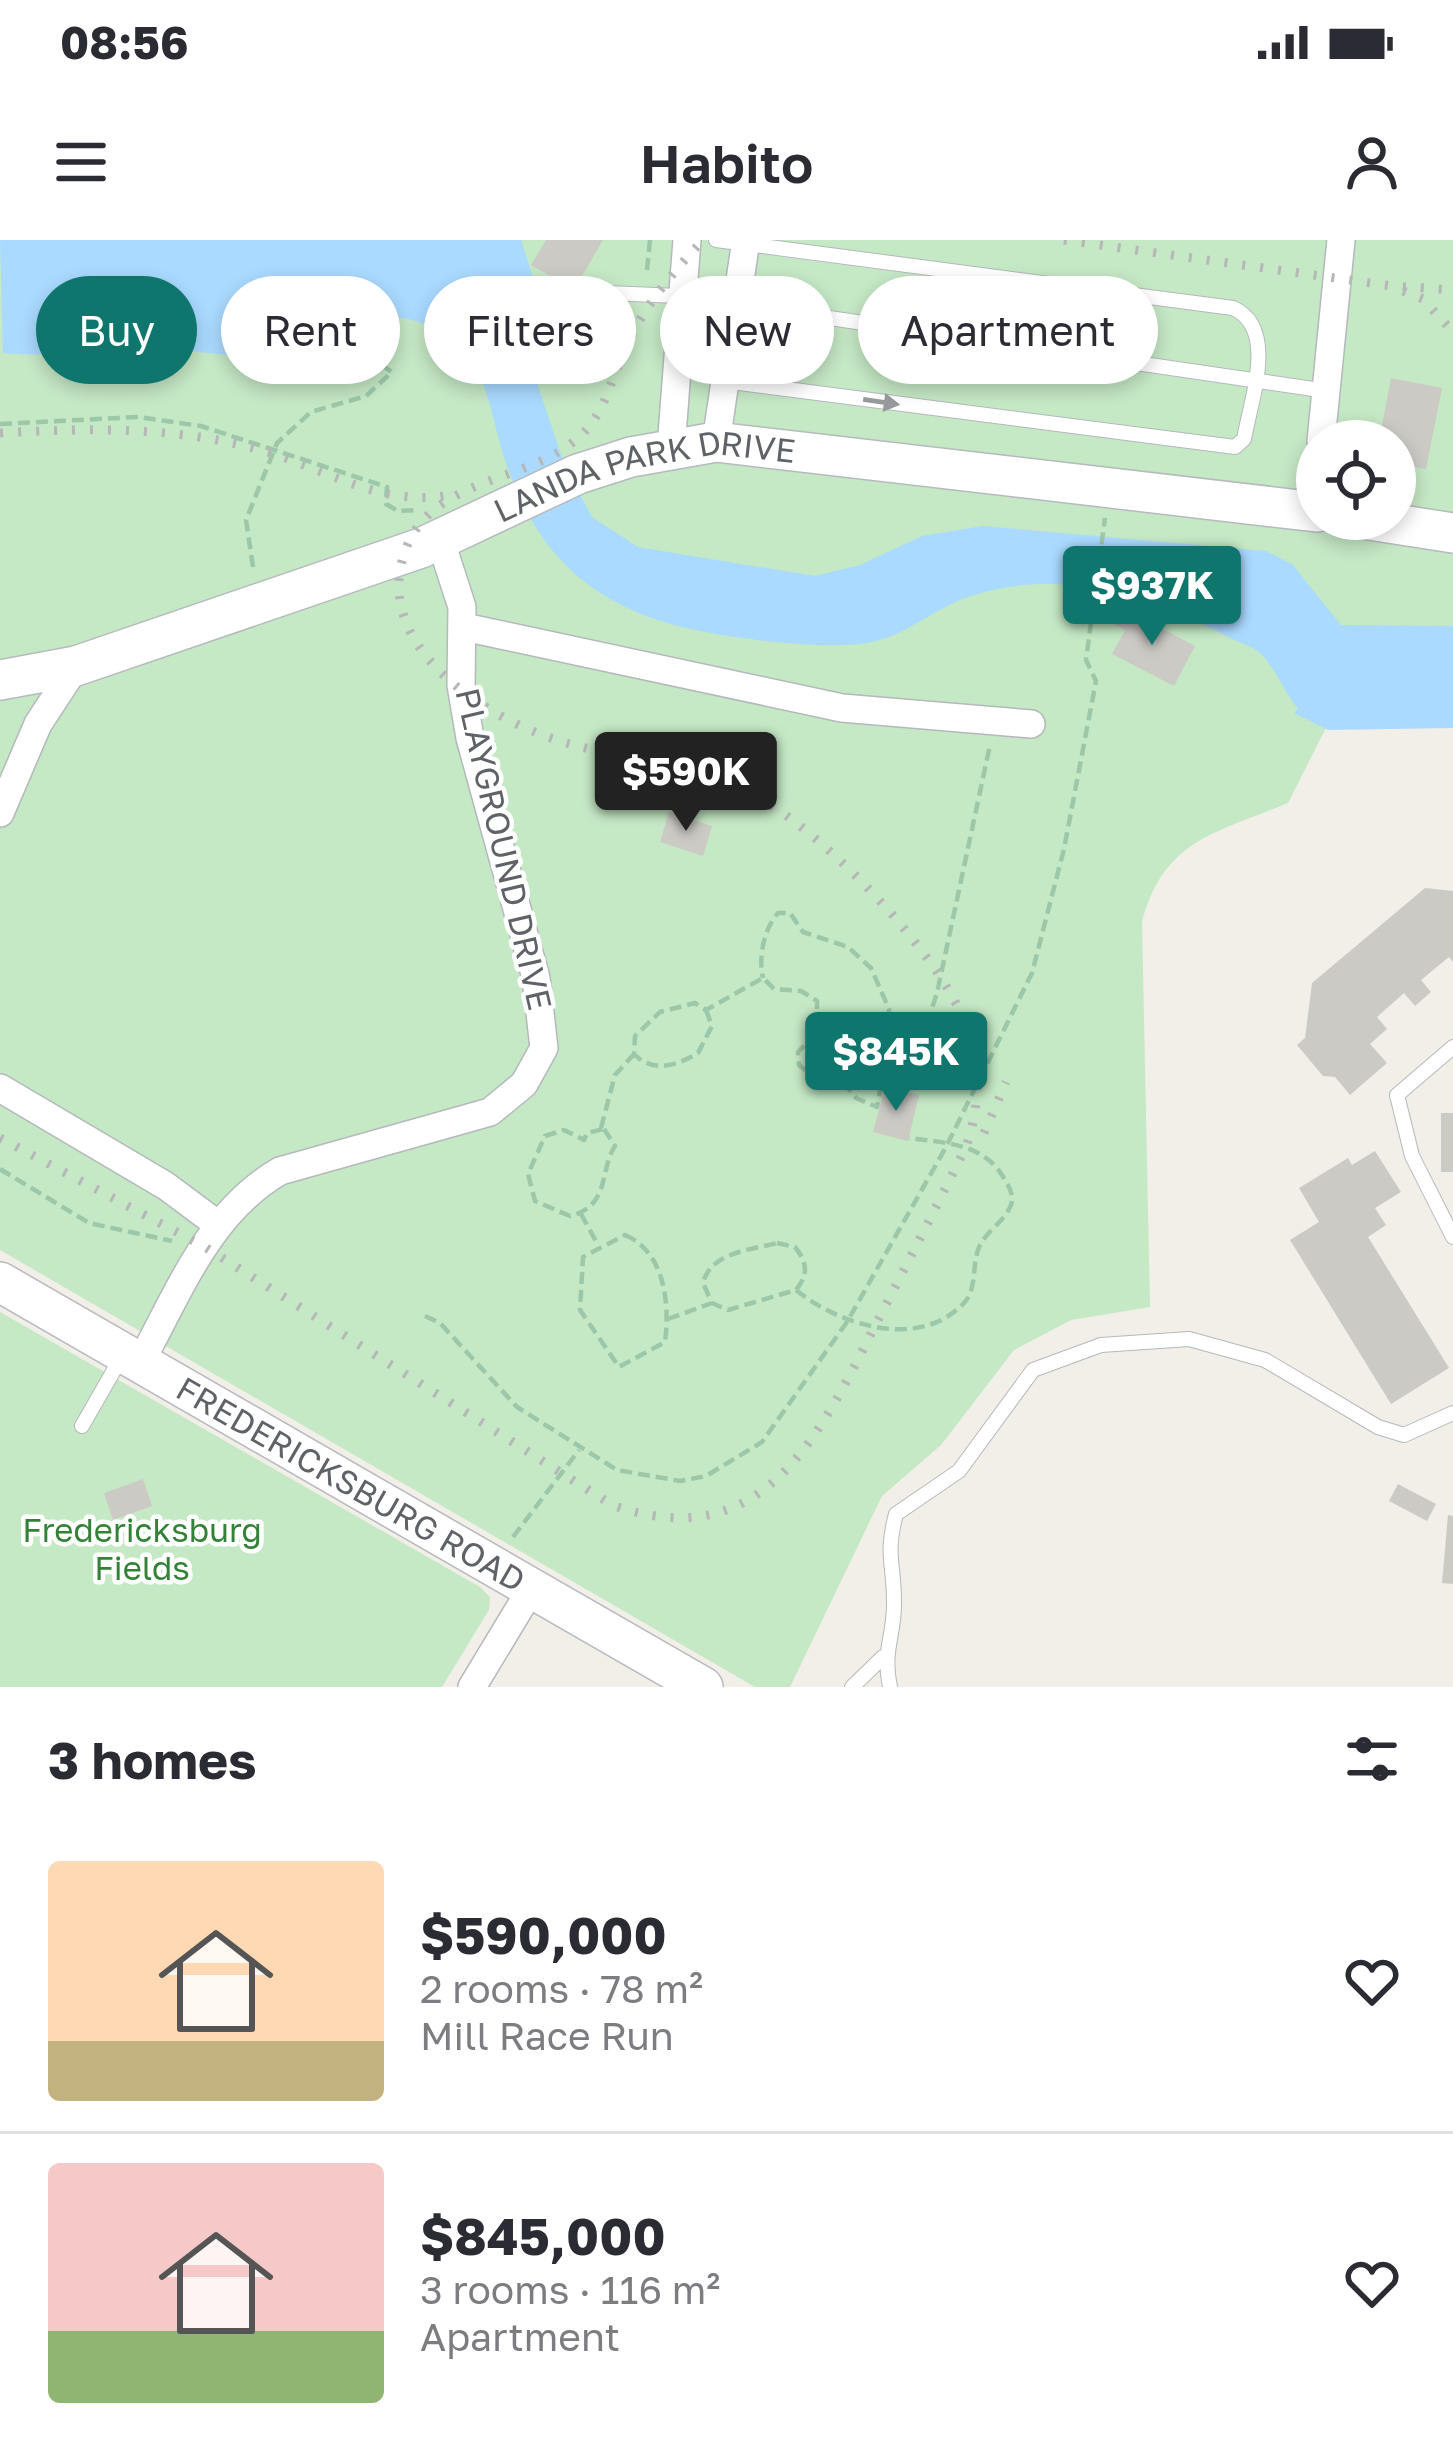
<!DOCTYPE html>
<html lang="en">
<head>
<meta charset="utf-8">
<style>
	body { margin:0; font-family:"Golos Text",sans-serif; background:#f7f7f7; color:#2b2b33; height:100vh; display:flex; flex-direction:column; font-size:45px; white-space:nowrap }
	* { box-sizing:border-box; margin:0 }
	p { font-size:39px; color:#7c7c81 }
	.icon { flex:none; width:66px; height:66px; fill:none; stroke:currentColor; stroke-width:2; stroke-linecap:round; stroke-linejoin:round }
	.map { position:relative; height:1447px; overflow:hidden }
	.side { display:flex; flex-direction:column; background:#fff; flex:1 }
	.side>* { flex:none }
	.banner { position:absolute; left:36px; top:36px; width:1383px; height:108px; display:flex; gap:24px }
	.controls { position:absolute; left:1296px; top:180px; display:grid; gap:24px }
	.controls a { display:grid; place-items:center; width:120px; height:120px; border-radius:50%; background:#fff; box-shadow:0 6px 18px #0003; font-size:60px }
	.price { position:absolute; translate:-50% -102px; padding:0 27px; border-radius:12px; background:#0f766e; color:#fff; font-size:39px; line-height:78px; filter:drop-shadow(0 3px 6px #0008) }
	.price::after { content:''; position:absolute; left:50%; top:72px; width:36px; height:27px; margin-left:-18px; background:inherit; clip-path:polygon(0 0,100% 0,50% 100%) }
	.price.active { background:#222; color:#fff }
	ul { padding:0; list-style:none }
	li { display:flex; align-items:center; gap:36px; height:300px; padding:0 48px }
	li+li { border-top:3px solid #e1e1e2 }
	li span { display:grid; place-items:center; flex:none; width:336px; height:240px; border-radius:12px; color:#555 }
	li>.icon { margin-inline-start:auto }
	span .icon { width:144px; height:144px; fill:#fffc; stroke-width:1 }
	li b { font-size:51px }
	h2 { display:flex; justify-content:space-between; align-items:center; height:144px; padding:0 48px; font-size:51px }
	.tag { padding:0 42px; border-radius:54px; background:#fff; box-shadow:0 6px 18px #0003; font-size:42px; line-height:108px }
	.tag.active { background:#0f766e; color:#fff }
	.status { display:flex; justify-content:space-between; align-items:center; height:84px; padding:0 60px; background:#fff; direction:ltr }
	.status svg { height:33px; fill:currentColor }
	header { display:flex; justify-content:space-between; align-items:center; height:156px; padding:0 48px; background:#fff; font-size:54px; font-weight:600 }
	.map>svg:first-child { display:block }
	.green { fill:#c5e8c5; fill-rule:evenodd }
	.water { fill:#aadaff }
	.building { fill:#cccac5 }
	.lines { fill:none; stroke-linecap:round; stroke-linejoin:round }
	.lane-casing { stroke:#b5b8bc; stroke-width:16 }
	.street-casing { stroke:#b5b8bc; stroke-width:30 }
	.secondary-casing { stroke:#b6babf; stroke-width:42 }
	.path { stroke:#9cc7a9; stroke-width:4.5; stroke-dasharray:12 6; stroke-linecap:butt }
	.lane { stroke:#fff; stroke-width:14 }
	.street { stroke:#fff; stroke-width:27 }
	.secondary { stroke:#fff; stroke-width:39 }
	.rail { stroke:#b6b7b8; stroke-width:9; stroke-dasharray:3 15; stroke-linecap:butt }
	.oneway { fill:#979a9d }
	.labels { text-anchor:middle; stroke-width:9; stroke-linejoin:round; paint-order:stroke }
	.street-label { font-size:33px; fill:#5f6368; stroke:#fff }
	.park-label { font-size:33px; fill:#348238; stroke:#fff }
</style>
</head>
<body>
<div class="status"><b>08:56</b><svg viewBox="0 0 49 12"><path d="M0 12V9h3v3zM5 12V6h3v6zM10 12V3h3v9zM15 12V0h3v12zM26 1h20v11H26zM47 4h2v5h-2z"/></svg></div>
<header><svg class="icon" aria-label="menu" viewBox="0 0 24 24"><path d="M4 6h16M4 12h16M4 18h16"/></svg>Habito<svg class="icon" aria-label="person" viewBox="0 0 24 24"><circle cx="12" cy="8" r="4"/><path d="M4 21q1-7 8-7t8 7"/></svg></header>
<div class="map">
<svg width="1453" height="1447" viewBox="0 0 1453 1447">
	<rect width="100%" height="100%" fill="#f1efe8"/>
	<path class="green" d="M0,0H1453V386L1376,389L1288,563C1216,593 1164,599 1142,682L1150,1067L1071,1080L1014,1110L941,1205L882,1256L790,1447H755L0,1010ZM1317,201H1395V279H1317Z
		M0,1072L480,1347L490,1357L489,1370L442,1447H0Z"/>
	<path class="water" d="M0,0H521L541,62L538,146L566,229L592,277L638,307L815,336L860,325L922,296L983,286L1266,311L1292,324L1341,385L1453,386V488L1328,490L1294,473L1298,469C1285,453 1277,432 1263,416C1255,407 1243,404 1232,399C1153,357 1061,326 971,356C936,367 909,394 872,402C829,412 718,397 674,385C589,361 539,314 509,231C485,168 493,104 412,80C364,66 330,110 284,116C240,121 192,108 148,108C99,108 52,118 3,113Z"/>
	<path class="building" d="M546,0H603L574,50L531,25Z
		M1391,138L1442,148L1426,229L1395,223V201H1379Z
		M1123,368L1195,406L1174,446L1112,414L1125,390L1115,385Z
		M669,572L712,586L703,616L660,602Z
		M1425,648L1453,651V722L1449,717L1421,740L1431,752L1415,766L1404,753L1377,777L1387,789L1370,804L1387,823L1350,855L1335,837L1323,836L1297,805L1305,798L1312,743Z
		M885,847L919,855L908,901L873,892Z
		M1441,873H1453V932H1441Z
		M1375,911L1401,952L1375,968L1386,985L1368,997L1449,1128L1391,1164L1290,1000L1319,982L1299,948L1348,918L1352,925Z
		M143,1239L152,1266L113,1280L104,1253Z
		M1398,1244L1436,1264L1427,1281L1389,1261Z
		M1448,1275L1453,1276V1344L1442,1343Z"/>
	<g class="lines">
		<g class="lane-casing">
			<path id="lane" d="M716,0L1233,68C1278,88 1251,159 1244,199L1235,207L724,141
				M608,53L679,56L1327,151
				M1453,807L1397,855L1412,916L1453,997
				M82,1186L121,1118
				M852,1447L883,1417
				M890,1447C882,1410 895,1394 894,1361C894,1323 885,1315 896,1274L959,1231L1033,1130L1101,1105L1189,1099L1265,1120L1378,1187L1404,1195L1453,1173"/>
		</g>
		<g class="street-casing">
			<path id="street" d="M1321,201L1341,0
				M716,202L746,0
				M671,208L687,0
				M1312,271L1317,234
				M464,387L842,468L1031,484
				M0,573L38,484L76,426
				M0,848L166,946L217,984
				M140,1123C179,1052 209,972 280,931L490,872L524,844L544,808L536,738L470,498L461,445L462,367L440,299
				M472,1447L530,1351"/>
		</g>
		<g class="secondary-casing">
			<g id="secondary">
				<path d="M1363,279L1453,293"/>
				<path id="s1" d="M0,440L76,426L421,308L578,234L631,217L716,202L1317,272"/>
				<path id="s2" d="M0,1042L703,1447"/>
			</g>
		</g>
		<path class="path" d="M647,30L650,0
			M0,184L138,177L201,186L387,247L386,264L398,271L418,270
			M253,327L246,280L277,203L311,172L366,156L392,132L368,116L349,89
			M706,770L712,786L698,813C678,825 653,834 634,814L635,796L660,772L695,763L706,770L763,738L774,749L801,751L817,761V792L798,812L799,825L811,835L867,820L890,795L889,769L871,728L848,707L803,692L790,673H778C764,689 758,717 763,738
			M845,824L844,843L856,858L877,867L881,846L905,849
			M904,852L937,753L990,505
			M601,888L615,835L634,814
			M604,889L615,906C599,930 611,966 570,976L535,961L528,934L545,896L564,890L584,900L587,893Z
			M0,929L89,983L172,1001
			M581,974L598,1005
			M625,995C665,1012 670,1064 665,1102L619,1127L580,1070L583,1017Z
			M777,1003L795,1007C807,1022 809,1034 796,1050L728,1070L712,1063L703,1043C711,1012 750,1010 777,1003Z
			M796,1050C839,1085 919,1111 964,1063C977,1049 972,1027 978,1010C984,992 1004,983 1011,965C1014,956 1010,948 1005,940C985,903 946,903 909,898
			M425,1076L440,1083L517,1167L617,1230L680,1241L706,1236L762,1202L847,1082L946,907L1032,733L1064,609L1096,441L1086,420L1105,278
			M668,1079L712,1063
			M513,1297L579,1210"/>
		<use href="#lane" class="lane"/>
		<use href="#street" class="street"/>
		<use href="#secondary" class="secondary"/>
		<path class="rail" d="M1064,0L1392,46L1453,50
			M1403,51L1423,59L1453,92
			M0,193C88,188 170,186 257,209C325,227 376,268 451,255
			M984,893L1006,842
			M0,898L205,1007L612,1265C765,1319 821,1192 878,1080C908,1022 937,965 966,907C981,864 982,818 962,775C926,698 808,574 729,542C679,523 622,519 570,504C489,482 366,406 407,306C435,237 530,242 579,197C608,171 611,135 628,102C646,64 674,31 703,0"/>
	</g>
	<defs><path id="oneway-solid" d="M-6-.8H1V-3.2L6.5 0L1 3.2V.8H-6Z" transform="scale(3)"/></defs>
	<use class="oneway" href="#oneway-solid" transform="translate(881 162) rotate(8)"/>
	<g class="labels">
		<g class="street-label">
			<text dy="12" stroke="none"><textPath href="#s1" startOffset="681">LANDA PARK DRIVE</textPath></text>
			<text transform="translate(504 609) rotate(77)" y="12">PLAYGROUND DRIVE</text>
			<text dy="12" stroke="none"><textPath href="#s2" startOffset="405">FREDERICKSBURG ROAD</textPath></text>
		</g>
		<g class="park-label">
			<text x="142" y="1302">Fredericksburg<tspan x="142" dy="38">Fields</tspan></text>
		</g>
	</g>
</svg>
<div class="controls">
<a><svg class="icon" aria-label="locate" viewBox="0 0 24 24"><circle cx="12" cy="12" r="6"/><path d="M12 2v4M12 18v4M2 12h4M18 12h4"/></svg></a>
</div>
<b class="price" style="left:1152px;top:408px">$937K</b>
<b class="price active" style="left:686px;top:594px">$590K</b>
<b class="price" style="left:896px;top:874px">$845K</b>
<div class="banner">
<a class="tag active">Buy</a>
<a class="tag">Rent</a>
<a class="tag">Filters</a>
<a class="tag">New</a>
<a class="tag">Apartment</a>
</div>
</div>
<section class="side">
<h2>3 homes<svg class="icon" aria-label="filters" viewBox="0 0 24 24"><path d="M4 7h16M4 17h16"/><circle cx="9" cy="7" r="2"/><circle cx="15" cy="17" r="2"/></svg></h2>
<ul>
<li><span style="background:linear-gradient(#ffd9b3 75%,#c2b280 0)"><svg class="icon" aria-label="home" viewBox="0 0 24 24"><path d="M3 11l9-7 9 7M6 9v11h12V9"/></svg></span><div><b>$590,000</b><p>2 rooms · 78 m²</p><p>Mill Race Run</p></div><svg class="icon" aria-label="heart" viewBox="0 0 24 24"><path d="M12 20l-8-8c-3-5 5-10 8-4 3-6 11-1 8 4z"/></svg></li>
<li><span style="background:linear-gradient(#f6c9c9 70%,#8fb573 0)"><svg class="icon" aria-label="home" viewBox="0 0 24 24"><path d="M3 11l9-7 9 7M6 9v11h12V9"/></svg></span><div><b>$845,000</b><p>3 rooms · 116 m²</p><p>Apartment</p></div><svg class="icon" aria-label="heart" viewBox="0 0 24 24"><path d="M12 20l-8-8c-3-5 5-10 8-4 3-6 11-1 8 4z"/></svg></li>
</ul>
</section>
</body>
</html>
